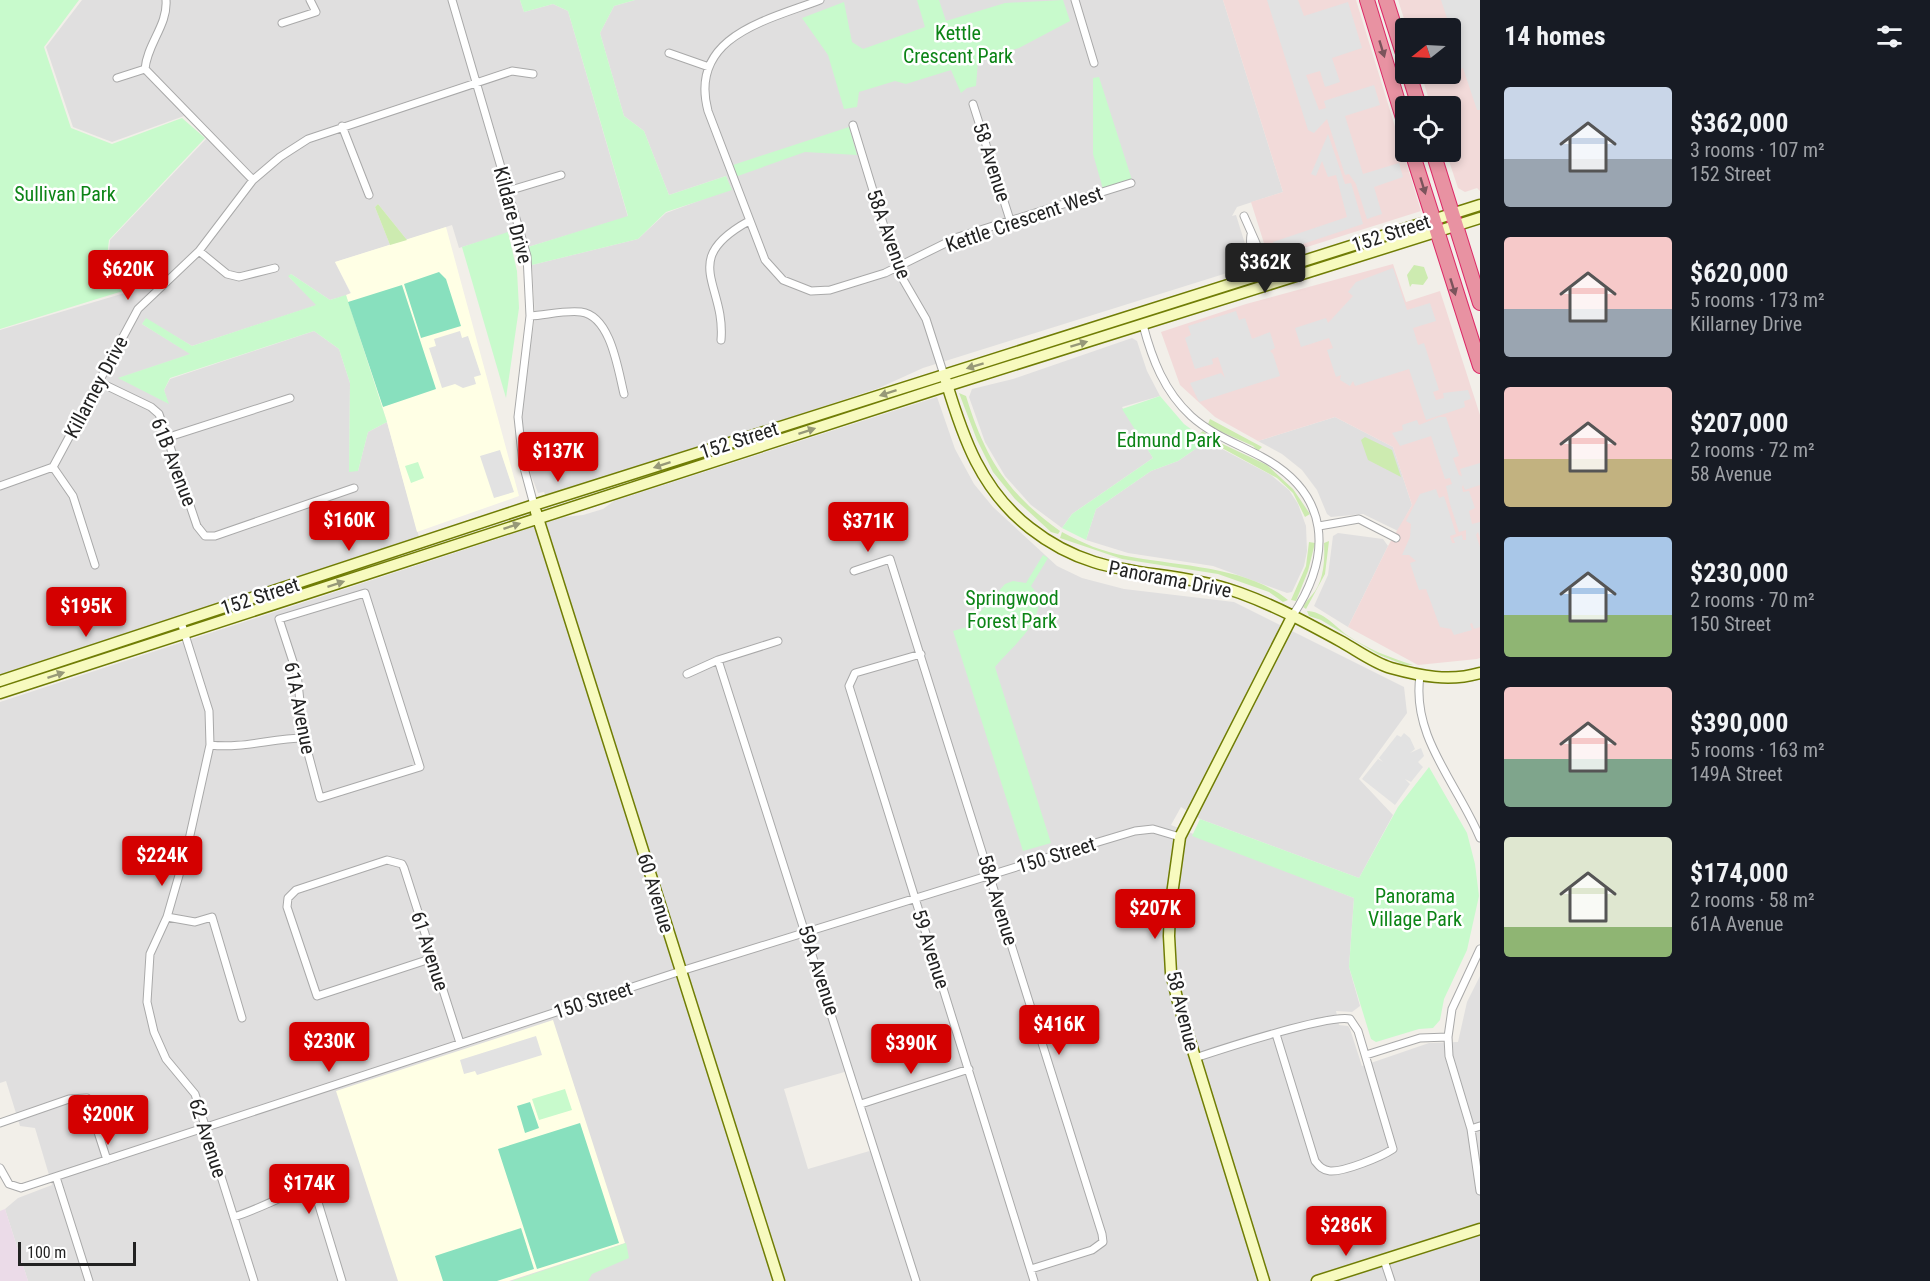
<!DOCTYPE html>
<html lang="en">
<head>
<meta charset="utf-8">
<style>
	body { margin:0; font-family:"Roboto Condensed",sans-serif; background:#242831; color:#f1f3f6; height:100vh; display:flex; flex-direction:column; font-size:22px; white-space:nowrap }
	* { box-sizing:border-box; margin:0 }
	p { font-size:20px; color:#9ea1a6 }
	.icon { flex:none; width:33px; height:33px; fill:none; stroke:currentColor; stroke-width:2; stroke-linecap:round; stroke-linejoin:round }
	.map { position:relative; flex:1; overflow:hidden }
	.side { display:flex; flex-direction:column; background:#171b24; width:450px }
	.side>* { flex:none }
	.needle { width:39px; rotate:252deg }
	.fabs { position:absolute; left:1395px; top:18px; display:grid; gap:12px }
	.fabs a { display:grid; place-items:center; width:66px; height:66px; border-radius:6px; background:#171b24; box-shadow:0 3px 9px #0003; font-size:30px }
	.scale { position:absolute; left:18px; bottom:15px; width:118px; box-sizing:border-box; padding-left:6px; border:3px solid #222; border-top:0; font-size:16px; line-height:21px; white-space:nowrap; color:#222; -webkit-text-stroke:4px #fff; paint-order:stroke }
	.price { position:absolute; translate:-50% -51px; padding:0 14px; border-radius:6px; background:#d40000; color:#fff; font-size:20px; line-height:39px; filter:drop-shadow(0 2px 3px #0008) }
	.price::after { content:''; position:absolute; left:50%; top:36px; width:18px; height:14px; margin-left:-9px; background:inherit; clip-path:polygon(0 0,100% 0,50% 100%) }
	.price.current { background:#222; color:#fff }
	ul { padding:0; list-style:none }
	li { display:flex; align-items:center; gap:18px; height:150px; padding:0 24px }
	li span { display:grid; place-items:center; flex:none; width:168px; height:120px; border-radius:6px; color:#555 }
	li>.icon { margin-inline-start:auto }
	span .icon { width:72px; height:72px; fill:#fffc; stroke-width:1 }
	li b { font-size:26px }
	h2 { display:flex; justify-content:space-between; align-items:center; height:72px; padding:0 24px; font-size:26px }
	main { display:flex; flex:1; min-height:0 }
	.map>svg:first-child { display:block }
	.residential { fill:#e0dfdf; fill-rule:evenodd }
	.commercial { fill:#f2dad9 }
	.industrial { fill:#ebdbe8 }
	.education { fill:#ffffe5 }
	.grass { fill:#cdebb0 }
	.park { fill:#c8facc }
	.pitch { fill:#88e0be }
	.parking { fill:#e2e2e2 }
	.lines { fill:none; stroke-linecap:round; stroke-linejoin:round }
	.street-casing { stroke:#a9a9a9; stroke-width:9 }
	.secondary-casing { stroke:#707d05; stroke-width:13 }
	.highway-casing { stroke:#dc2a67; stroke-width:16 }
	.street { stroke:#fff; stroke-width:7 }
	.secondary { stroke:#f7fabf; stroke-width:10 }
	.highway { stroke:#e892a2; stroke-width:14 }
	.oneway { fill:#7b545c }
	.oneway2 { fill:#979978 }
	.labels { text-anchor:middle; stroke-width:5; stroke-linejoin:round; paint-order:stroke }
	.park-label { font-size:20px; fill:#0c8416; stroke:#fff }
	.street-label { font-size:20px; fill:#222; stroke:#fff }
</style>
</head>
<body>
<main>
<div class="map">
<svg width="1480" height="1281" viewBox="0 0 1480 1281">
	<rect width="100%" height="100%" fill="#f2efe9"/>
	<path class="residential" d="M82,0H520L524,12L553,4L568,11L628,217L528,247L522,229L459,248L452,225L407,240L378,204L375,207L390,245L335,262L351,294L330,300L291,274L289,277L317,305L192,346L146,319L142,324L191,354L119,378L168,403L164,390L170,379L314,331L339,349L350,383L349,471H358L368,432L387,422L419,537L0,678V330L128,292L108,266L110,240L207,138L184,116L112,142L73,127L46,47Z
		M635,0H1223L1283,192L1237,207L1232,216L1236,215L1251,263L1243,268L923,368L879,388L547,498L544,492L538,493L531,475L522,424L523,391L535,317L532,265L638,239L666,213L731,189L726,176L669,195L644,131L624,116L600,33L614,6Z
		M1132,338L1137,341L1147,371L1160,396L1122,407L1153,458L1072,514L1062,528L1031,505L1005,476L985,442L969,397L972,389L1013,379Z
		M937,397L955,449L974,484L993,507L1057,566L1082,578L1124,589L1234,602L1404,687L1407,713L1359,779L1393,815L1359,878L1200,819L1181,807L1171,825L1354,898L1349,967L1360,1006L1352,1012L1336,1011L1339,1025L1348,1026L1350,1029L1362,1066L1429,1043L1458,1042L1467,1002L1480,976V1281H28L5,1209L18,1198L52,1185L35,1128L20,1126L6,1081L0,1083V702L564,517L583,515L603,509L614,501ZM848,1071L873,1150L808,1169L784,1089Z
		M1335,417L1393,447L1412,505L1398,531L1363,514L1331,517L1327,514L1317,490L1302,470L1282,454L1258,441Z
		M1207,441L1271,475L1289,490L1298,504L1306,526L1307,551L1304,566L1292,592L1287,593L1213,566L1128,553L1086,540L1096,509L1151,471L1178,461Z
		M1338,533L1383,539L1388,546L1348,627L1314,606L1328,575L1333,536Z"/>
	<path class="commercial" d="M1223,0H1356L1421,211L1269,259L1251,202L1283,192Z
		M1398,0H1480V191L1477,188L1465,192L1458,188L1446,152H1450V106H1431L1421,74H1450V28H1407Z
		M1393,264L1406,302L1440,291L1480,415V658L1477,659L1418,665L1348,627L1388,546L1412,505L1393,447L1335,417L1258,441L1215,417L1180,385L1161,332L1246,304Z"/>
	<path class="industrial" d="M5,1209L28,1281H0V1211Z"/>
	<path class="education" d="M446,227L519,496L417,532L387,422L346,295L351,293L335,262Z
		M553,1020L625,1243L509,1281H398L336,1091Z"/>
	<path class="grass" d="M378,204L407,240L390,245L375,207Z
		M1414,265L1424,267L1428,278L1423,285L1412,284L1410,287L1407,275Z
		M959,393L966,396C985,458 1007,493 1060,531L1058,534L1051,532L1015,499L993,472L977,440Z
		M1210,419L1262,447L1258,451L1253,446L1213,428L1208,424Z
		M1203,431L1212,439L1267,465L1293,489L1310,514L1305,517L1293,493L1277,478L1198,435Z
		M1365,437L1392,450L1401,477L1368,460L1361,440Z
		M1062,532C1082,543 1103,552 1126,556C1176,566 1247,566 1288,600L1283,602L1269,592L1218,574L1122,559L1060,538Z
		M1329,541L1325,574L1306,609L1303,607C1306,601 1308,600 1312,595C1324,582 1325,559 1324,543Z
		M1309,542L1315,543L1308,571L1296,601L1291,600L1306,566Z
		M1307,611C1323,611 1336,627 1347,635C1367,649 1391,658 1413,665H1405L1379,655L1321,620L1309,616Z"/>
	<path class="park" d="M0,0H79L44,47L71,128L112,144L182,118L205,138L109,240L106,266L126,290L0,329Z
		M520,0H635L614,6L600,33L624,116L644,131L669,195L726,176L732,190L666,212L638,239L532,265L528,247L628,216L568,11L553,4L524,12Z
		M917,0H939L946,21L1005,3L1063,0L1070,21L1019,48L978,61L976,86L967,88L961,93L951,70L906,84L895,81L859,92L857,107L844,109L828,55L802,18L844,2L852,42L863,49L925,27Z
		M1099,77L1132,180L1103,189L1093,154V78Z
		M849,127L857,155L805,152L735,177L730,166Z
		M508,232L517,271L519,308L506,398L462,247Z
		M291,274L330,300L346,295L387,422L368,432L358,471L349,472L350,383L339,349L314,331L170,378L164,390L169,404L118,378L190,354L142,324L146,318L192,346L316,305L288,276Z
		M1160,396L1184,424L1207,441L1178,461L1151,471L1096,509L1086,540L1062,528L1072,514L1153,458L1122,409Z
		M418,462L424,478L411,483L405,466Z
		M1043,555L1048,558L1031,586C1056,613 1012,646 995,667L1051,843L1023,851L953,631L967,627L1005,584L1013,581L1026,583Z
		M1429,767L1467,833L1475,864L1479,896L1467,950L1444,999L1440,1020L1433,1028L1419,1029L1376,1042L1371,1039L1349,967L1354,898L1192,836L1200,819L1359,878L1398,807Z
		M565,1089L572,1110L539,1120L532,1099Z
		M626,1243L629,1258L592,1274L588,1281H512Z"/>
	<path class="pitch" d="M439,272L446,279L461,326L421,338L404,284Z
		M402,285L436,389L383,407L348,302Z
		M530,1102L539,1128L525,1133L517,1106Z
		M580,1123L619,1243L537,1269L498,1149Z
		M521,1228L534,1269L497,1281H443L435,1256Z"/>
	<path class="parking" d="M1267,0H1298L1304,16L1348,2L1362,48L1332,58L1340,82L1325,87L1320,71L1306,75L1319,110L1326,108L1324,101L1374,85L1380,105L1345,116L1363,174L1399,163L1403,177L1374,187L1382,214L1367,219L1356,184L1349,174L1345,175L1327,119L1314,133L1308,130Z
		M1441,0H1480V110H1477L1463,68L1451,72V50L1457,48Z
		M1328,134L1345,184L1351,183L1363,224L1276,253L1273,242L1347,217L1336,175L1328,177L1322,161L1316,176L1311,174Z
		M1393,268L1407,310L1430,303L1436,321L1413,328L1418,345L1424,343L1439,390L1433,392L1436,400L1444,398L1443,393L1468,390L1471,399L1464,401L1465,407L1426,420L1409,369L1355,386L1353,381L1350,386L1340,380L1341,375L1336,377L1327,350L1333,348L1329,338L1301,347L1295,328L1326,318L1328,323L1353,296L1348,292L1356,282Z
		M1236,311L1239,320L1245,318L1252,339L1270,332L1275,348L1270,351L1273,354L1280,376L1199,402L1190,383L1221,373L1225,378L1218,357L1212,359L1213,364L1195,369L1185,338L1191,335L1188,326Z
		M460,331L462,338L468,336L481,375L474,377L476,384L463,388L455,384L442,388L429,348L436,346L434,339Z
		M1439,417H1446L1459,456L1453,458L1459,475L1462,476L1460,469L1480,463V485L1465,490L1463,485L1462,487L1463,492L1469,491L1475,508L1469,511L1472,524L1480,522V538L1478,532L1476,535L1480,547V627L1474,629L1472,623L1470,624L1472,630L1454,635L1451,629L1440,627L1426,589L1419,590L1410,563L1416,561L1409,555H1402L1410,537L1411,524L1406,521L1420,494L1436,489L1439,498L1444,496L1456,534L1450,536L1452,543H1455L1453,538L1462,535L1463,540H1466V530L1459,532L1450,504L1446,486L1452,484L1450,478L1445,479L1431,436L1400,446L1392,433L1403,430L1402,425L1417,420L1419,425Z
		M500,450L514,492L494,498L480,456Z
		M1404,733L1410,738L1415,749L1410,753L1421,748L1424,756L1418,762L1423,767L1411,782L1405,779L1410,784L1395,805L1362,779L1378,759L1383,762L1379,758L1397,735L1401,737Z
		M536,1036L542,1055L477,1075L475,1071L464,1074L460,1060Z"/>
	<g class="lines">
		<g class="street-casing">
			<path id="street" d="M166,0C168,25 147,44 145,69L253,180
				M452,0L527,256L530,316L518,417L523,464L534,505
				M820,0C768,20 688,36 708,111L765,260L783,280L811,291L830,290L885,273L958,237L1131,183
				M1075,0L1094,63
				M282,23L316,12L310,0
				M669,53L709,67
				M117,78L145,69
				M973,104L1010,220
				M853,125L897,269L926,319L944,375
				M342,126L369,195
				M508,191L561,175
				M1244,216L1256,243L1265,273
				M199,251L227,274L239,277L275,268
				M1249,278C1258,263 1248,251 1251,235
				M530,316C546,315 566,310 581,312C611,316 618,370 624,394
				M1143,325C1152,359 1164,391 1191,416C1212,435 1238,444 1262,457C1330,494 1333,554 1293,615
				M721,340C726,284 678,260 749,221
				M99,382L151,407L159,414L197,526L205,536H215L354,488
				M169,437L290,398
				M53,467L73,496L95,565
				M0,486L53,467L138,309L199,251L253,180L280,157L308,139L512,71L533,74
				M1319,526L1359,519L1396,538
				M854,571L890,559L1102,1234L1103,1242L1092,1250L1031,1269
				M365,593L420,767L320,798L304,738L297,674L279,619Z
				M181,622L209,711L210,745L188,844L167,917L150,954L147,1002L154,1032L166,1059L195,1094L254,1281
				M921,654L855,673L849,686L1034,1281
				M718,660L916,1281
				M687,674L718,660L778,641
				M1420,676C1411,737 1458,784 1480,838
				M210,745C243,749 272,738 304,738
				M167,917L195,922L212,917L242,1018
				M1480,949L1452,1009L1448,1037L1449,1056L1471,1129L1480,1191
				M433,958L317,996L287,907L288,898L296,890L387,860L402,864L404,868L460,1043
				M1366,1055L1420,1038L1448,1037
				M1195,1058C1222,1049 1329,1014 1350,1019L1358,1031L1393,1149C1381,1157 1344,1172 1330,1171C1322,1170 1319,1166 1315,1161L1276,1034
				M861,1104L969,1069
				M0,1123L69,1099L87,1098L107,1160
				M1471,1129L1480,1126
				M0,1168L9,1184L21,1188L681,971L1055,855L1135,831L1153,829L1180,837
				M56,1177L89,1281
				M234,1217C262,1208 285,1194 313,1186L342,1281
				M1384,1260L1391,1281"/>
		</g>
		<g class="secondary-casing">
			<path id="secondary" d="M946,381C963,438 981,490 1030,528C1101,584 1163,565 1240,593C1276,606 1309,624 1342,642C1358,651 1374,663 1391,668C1420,676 1450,682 1480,673
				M536,512L779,1281
				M0,681L534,505L1480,205
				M0,693L937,389L1480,218
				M1264,1281L1178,1002L1171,973L1169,936L1170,909L1180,837L1293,615
				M1317,1281L1480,1229"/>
		</g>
		<g class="highway-casing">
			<path id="highway" d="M1367,0L1406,128
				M1386,0L1406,63
				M1409,74L1419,106
				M1412,152L1480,366
				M1433,152L1480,303"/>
		</g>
		<use href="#street" class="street"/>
		<use href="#secondary" class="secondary"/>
		<use href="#highway" class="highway"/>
	</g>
	<defs><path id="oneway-solid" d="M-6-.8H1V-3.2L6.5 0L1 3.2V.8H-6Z" transform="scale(1.5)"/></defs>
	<g class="oneway">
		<use href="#oneway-solid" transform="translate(1382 49) rotate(73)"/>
		<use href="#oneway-solid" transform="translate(1423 186) rotate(73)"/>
		<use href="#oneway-solid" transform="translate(1453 287) rotate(73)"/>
	</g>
	<g class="oneway2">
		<use href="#oneway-solid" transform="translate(1079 344) rotate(-17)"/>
		<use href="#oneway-solid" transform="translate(975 366) rotate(163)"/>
		<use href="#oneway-solid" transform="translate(888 393) rotate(162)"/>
		<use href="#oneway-solid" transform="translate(807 431) rotate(-18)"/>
		<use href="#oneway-solid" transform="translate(662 465) rotate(162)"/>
		<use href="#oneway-solid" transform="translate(512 526) rotate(-18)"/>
		<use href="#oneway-solid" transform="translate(336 584) rotate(-18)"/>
		<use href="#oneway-solid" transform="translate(56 675) rotate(-18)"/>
	</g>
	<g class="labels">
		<g class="park-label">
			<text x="958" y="40">Kettle<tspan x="958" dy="23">Crescent Park</tspan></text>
			<text x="65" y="201">Sullivan Park</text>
			<text x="1169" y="447">Edmund Park</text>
			<text x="1012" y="605">Springwood<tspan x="1012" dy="23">Forest Park</tspan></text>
			<text x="1415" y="903">Panorama<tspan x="1415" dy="23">Village Park</tspan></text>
		</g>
		<g class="street-label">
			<text transform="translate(992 162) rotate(72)" y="7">58 Avenue</text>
			<text transform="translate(513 215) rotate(75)" y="7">Kildare Drive</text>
			<text transform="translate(1024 219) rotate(-19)" y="7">Kettle Crescent West</text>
			<text transform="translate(1391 233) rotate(-18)" y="7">152 Street</text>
			<text transform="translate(889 234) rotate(70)" y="7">58A Avenue</text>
			<text transform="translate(96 387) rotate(-62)" y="7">Killarney Drive</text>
			<text transform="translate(739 440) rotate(-18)" y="7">152 Street</text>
			<text transform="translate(174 462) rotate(69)" y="7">61B Avenue</text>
			<text transform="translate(1170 579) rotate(11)" y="7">Panorama Drive</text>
			<text transform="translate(260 596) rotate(-18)" y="7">152 Street</text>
			<text transform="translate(300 708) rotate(79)" y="7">61A Avenue</text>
			<text transform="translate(1056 855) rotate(-17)" y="7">150 Street</text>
			<text transform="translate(656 893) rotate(73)" y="7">60 Avenue</text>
			<text transform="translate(998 900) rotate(73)" y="7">58A Avenue</text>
			<text transform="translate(931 949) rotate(72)" y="7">59 Avenue</text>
			<text transform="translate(430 951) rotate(72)" y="7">61 Avenue</text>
			<text transform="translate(819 970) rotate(72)" y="7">59A Avenue</text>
			<text transform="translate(593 1000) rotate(-18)" y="7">150 Street</text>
			<text transform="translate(1183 1011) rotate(76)" y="7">58 Avenue</text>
			<text transform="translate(208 1138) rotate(72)" y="7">62 Avenue</text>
		</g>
	</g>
</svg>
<div class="fabs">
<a><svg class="needle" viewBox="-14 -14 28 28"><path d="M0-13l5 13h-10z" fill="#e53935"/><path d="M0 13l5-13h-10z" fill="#9ea1a6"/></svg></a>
<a><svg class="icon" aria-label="locate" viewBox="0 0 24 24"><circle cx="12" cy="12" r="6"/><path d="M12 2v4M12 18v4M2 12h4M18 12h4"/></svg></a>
</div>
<div class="scale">100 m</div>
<b class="price current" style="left:1265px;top:294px">$362K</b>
<b class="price" style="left:128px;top:301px">$620K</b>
<b class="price" style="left:558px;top:483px">$137K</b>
<b class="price" style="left:349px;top:552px">$160K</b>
<b class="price" style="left:868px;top:553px">$371K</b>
<b class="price" style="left:86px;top:638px">$195K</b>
<b class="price" style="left:162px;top:887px">$224K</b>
<b class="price" style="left:1155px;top:940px">$207K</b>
<b class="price" style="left:1059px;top:1056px">$416K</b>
<b class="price" style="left:329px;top:1073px">$230K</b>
<b class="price" style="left:911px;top:1075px">$390K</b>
<b class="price" style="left:108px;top:1146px">$200K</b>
<b class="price" style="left:309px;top:1215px">$174K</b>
<b class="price" style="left:1346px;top:1257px">$286K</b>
</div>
<section class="side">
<h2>14 homes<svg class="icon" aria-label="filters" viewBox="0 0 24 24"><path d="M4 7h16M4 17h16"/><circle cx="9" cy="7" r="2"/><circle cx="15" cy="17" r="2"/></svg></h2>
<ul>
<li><span style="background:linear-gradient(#c9d6e8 60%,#9aa5b1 0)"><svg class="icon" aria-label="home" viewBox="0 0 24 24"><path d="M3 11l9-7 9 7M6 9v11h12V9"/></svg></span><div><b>$362,000</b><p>3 rooms · 107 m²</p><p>152 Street</p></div></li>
<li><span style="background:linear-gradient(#f6c9c9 60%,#9aa5b1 0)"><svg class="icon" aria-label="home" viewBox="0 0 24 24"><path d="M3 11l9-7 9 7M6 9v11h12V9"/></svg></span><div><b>$620,000</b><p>5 rooms · 173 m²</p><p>Killarney Drive</p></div></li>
<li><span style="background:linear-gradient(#f6c9c9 60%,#c2b280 0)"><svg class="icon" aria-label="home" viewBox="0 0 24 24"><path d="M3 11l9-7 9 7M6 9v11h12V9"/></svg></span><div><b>$207,000</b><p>2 rooms · 72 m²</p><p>58 Avenue</p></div></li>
<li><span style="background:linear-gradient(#a9c7e8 65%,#8fb573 0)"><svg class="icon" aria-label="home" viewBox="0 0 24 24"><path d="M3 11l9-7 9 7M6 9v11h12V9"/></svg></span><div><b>$230,000</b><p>2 rooms · 70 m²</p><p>150 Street</p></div></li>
<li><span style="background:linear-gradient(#f6c9c9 60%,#7fa58c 0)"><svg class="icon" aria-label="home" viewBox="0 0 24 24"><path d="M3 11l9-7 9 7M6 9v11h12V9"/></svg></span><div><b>$390,000</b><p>5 rooms · 163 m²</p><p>149A Street</p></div></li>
<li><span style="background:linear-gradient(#dfe7d0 75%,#8fb573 0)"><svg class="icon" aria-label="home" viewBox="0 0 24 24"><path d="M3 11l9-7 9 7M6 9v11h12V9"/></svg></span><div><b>$174,000</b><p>2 rooms · 58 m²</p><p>61A Avenue</p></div></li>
</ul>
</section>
</main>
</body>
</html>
